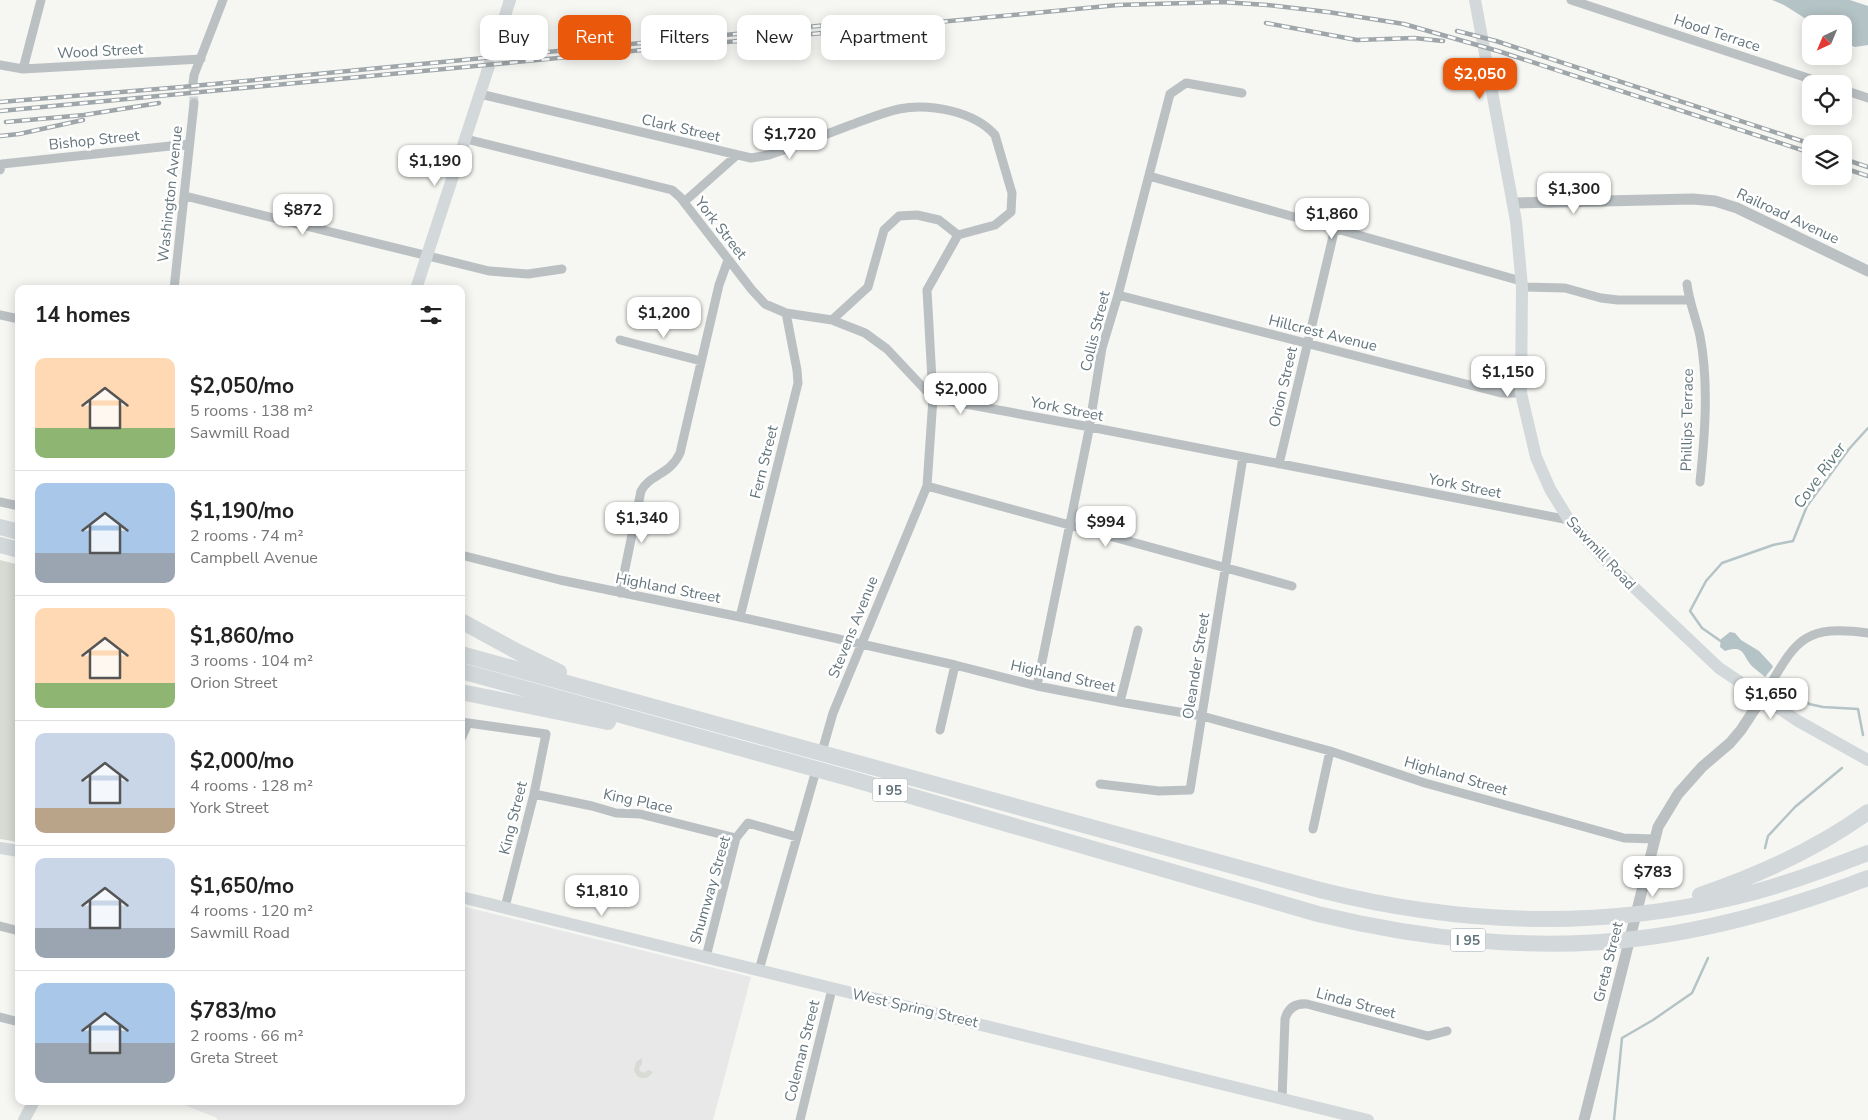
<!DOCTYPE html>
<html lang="en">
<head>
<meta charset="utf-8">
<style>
	body { margin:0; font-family:"Nunito Sans",sans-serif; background:#f6f6f6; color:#222; height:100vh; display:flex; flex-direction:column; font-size:19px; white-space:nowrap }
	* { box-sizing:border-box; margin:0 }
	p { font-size:16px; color:#767676 }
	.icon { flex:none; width:28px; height:28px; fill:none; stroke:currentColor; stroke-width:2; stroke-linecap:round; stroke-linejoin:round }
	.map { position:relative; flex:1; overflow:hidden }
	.details { position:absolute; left:15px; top:285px; width:450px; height:820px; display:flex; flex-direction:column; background:#fff; border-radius:10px; box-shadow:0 2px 12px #0003 }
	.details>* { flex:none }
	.top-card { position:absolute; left:480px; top:15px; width:475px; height:45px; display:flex; gap:10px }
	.needle { width:32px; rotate:224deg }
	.tools { position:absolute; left:1802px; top:15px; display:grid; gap:10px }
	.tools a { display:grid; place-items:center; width:50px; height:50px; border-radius:10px; background:#fff; box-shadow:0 2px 12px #0003; font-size:25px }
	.price { position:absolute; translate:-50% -42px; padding:0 11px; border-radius:10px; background:#fff; color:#222; font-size:16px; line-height:32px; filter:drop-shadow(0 1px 2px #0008) }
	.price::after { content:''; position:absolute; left:50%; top:30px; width:15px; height:11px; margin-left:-8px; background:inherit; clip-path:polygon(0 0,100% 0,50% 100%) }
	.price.active { background:#ea580c; color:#fff }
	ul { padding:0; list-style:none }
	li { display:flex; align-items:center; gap:15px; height:125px; padding:0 20px }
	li+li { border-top:1px solid #e0e0e0 }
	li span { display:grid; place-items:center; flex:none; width:140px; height:100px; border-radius:10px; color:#555 }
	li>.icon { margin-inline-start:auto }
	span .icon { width:60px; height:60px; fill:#fffc; stroke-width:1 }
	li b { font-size:21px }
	h2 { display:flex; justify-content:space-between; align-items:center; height:60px; padding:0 20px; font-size:21px }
	.pill { padding:0 18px; border-radius:10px; background:#fff; box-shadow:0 2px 12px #0003; font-size:18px; line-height:45px }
	.pill.active { background:#ea580c; color:#fff }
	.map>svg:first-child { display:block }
	.built { fill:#e7e8e7 }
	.green { fill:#d7dbd3 }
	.water { fill:#b4c3c5 }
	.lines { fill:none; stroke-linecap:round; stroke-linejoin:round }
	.stream { stroke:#b4c3c5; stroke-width:2.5 }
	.minor-tunnel { stroke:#d2d6d5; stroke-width:9; stroke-dasharray:9 4.5; stroke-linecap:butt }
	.secondary-tunnel { stroke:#d2d6d5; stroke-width:12; stroke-dasharray:12 6; stroke-linecap:butt }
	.minor { stroke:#bbc1c3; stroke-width:9 }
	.tertiary { stroke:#bbc1c3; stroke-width:11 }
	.secondary { stroke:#d3d8da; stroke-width:12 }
	.motorway { stroke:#d3d8da; stroke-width:16 }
	.rail-casing { stroke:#9ea6a9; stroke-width:4.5 }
	.rail { stroke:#fff; stroke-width:2.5; stroke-dasharray:8; stroke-linecap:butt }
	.labels { text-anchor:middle; stroke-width:5; stroke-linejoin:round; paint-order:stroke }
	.shield { fill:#fff; stroke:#929fa3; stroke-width:1 }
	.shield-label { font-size:14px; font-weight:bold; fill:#64767c }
	.street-label { font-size:15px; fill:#64767c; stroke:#fff }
	.water-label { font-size:16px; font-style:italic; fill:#5e7678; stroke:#fff }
</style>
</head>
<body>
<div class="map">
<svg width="1868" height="1120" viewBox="0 0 1868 1120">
	<rect width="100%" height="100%" fill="#f6f6f3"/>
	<path class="built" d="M461,906L751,977L713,1120H217V1118L175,1101H461Z"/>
	<path class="green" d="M0,560L19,565V842L0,839Z
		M642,1058V1064L639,1068L640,1071L644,1073L648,1070L653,1072C649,1078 643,1080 637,1076L634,1070L636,1062Z"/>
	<path class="water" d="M1772,0H1850L1868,6V45L1855,47L1844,43V24H1814L1784,5Z
		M1730,632L1735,633L1741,640L1759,651L1772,665L1773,667L1765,677C1761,673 1756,670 1753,667C1742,657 1746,644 1725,651L1720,647L1721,639Z"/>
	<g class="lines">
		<path class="stream" d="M1722,642L1702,628L1690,611L1706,581L1722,563L1773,545L1793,541L1807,506L1849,449L1868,428
			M1784,682L1809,704L1823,707L1858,709L1863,735
			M1765,848L1768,836L1795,807L1842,768
			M1614,1120L1622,1038L1653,1020L1692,993L1708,958"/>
		<path class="minor-tunnel" d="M193,83L194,103"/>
		<path class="secondary-tunnel" d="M487,72L493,53"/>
		<path class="minor" d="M1571,0L1826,84
			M0,65L23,69L201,59
			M23,69L41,0
			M193,83L194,75L223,0
			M1844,90L1868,98
			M480,94L751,158L769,155C795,146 822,136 848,126C865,120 881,113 899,109C929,103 974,111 995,135L1012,193L1011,212L995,225L958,235
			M466,139L672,190L680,197L752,290L765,304L786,313L832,320L865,333L887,349L933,398L1090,427L1569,520
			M0,170L2,164L189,144
			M1149,176L1521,281
			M185,196L489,271L528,274L562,269
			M684,202L737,155
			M1687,284C1689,302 1696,318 1700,336C1709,383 1705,434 1700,482
			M1522,287L1565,288L1601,298L1618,300H1689
			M174,289L194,103
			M1118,295L1501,393H1521
			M0,315L19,319
			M620,340L701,361
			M1279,464L1335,228
			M927,486L1292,586
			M0,502L19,506
			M461,555L560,580L740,617L955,665L1037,686L1120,702L1202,716L1330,751L1425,783L1556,819L1624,838L1654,839
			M620,593L641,491C650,474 670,475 680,453L719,285L728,260
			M740,617L798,383L797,370L786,313
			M1037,686L1088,435L1102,348L1118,295L1170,94L1186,83L1242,93
			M1762,698C1795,645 1798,623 1868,633
			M1120,702L1138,630
			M461,722L546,734L534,794L505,907
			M940,730L955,665
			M461,739L468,723
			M821,755L833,713L927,486L933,398L927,290L958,235L939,220L917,215L899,216L884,230L868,287L832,320
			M1100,784L1159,791L1190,790L1243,457
			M534,794L592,806L616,813L640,814L736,838
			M1313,829L1330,751
			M0,926L19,931
			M706,957L736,838L748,823L797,837
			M759,970L817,767
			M0,1017L19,1022
			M1282,1099L1285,1019C1288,1008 1295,1003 1307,1004L1428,1036L1447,1031
			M800,1120L832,989"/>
		<path class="tertiary" d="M1513,203L1693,199L1715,201L1737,208L1868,271
			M1584,1120L1658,827L1678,794L1702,767L1730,743L1741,730L1762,698"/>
		<path class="secondary" d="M1475,0L1516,221L1522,287L1521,393L1536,457L1550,489L1569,520L1602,557L1719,668L1798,721L1868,760
			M493,53L510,0
			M416,289L487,72
			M0,848L19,851
			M461,897L1368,1120
			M24,1120L34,1101"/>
		<path class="motorway" d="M0,527L19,532
			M0,545L19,550
			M461,621L518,652L559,672
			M461,654L1320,890C1459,925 1596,930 1735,897C1781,886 1824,870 1868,853
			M461,671L852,779L1318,914C1420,939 1537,952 1642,938C1720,928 1795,906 1868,878
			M461,692L608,722
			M1700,895C1759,875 1817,849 1868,812"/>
		<g class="rail-casing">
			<path id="rail" d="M1266,23L1357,40L1414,38L1443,41
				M1457,31L1496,41L1811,144
				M0,102L182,87L849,23
				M0,111L1118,5L1222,2L1267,5L1328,12L1404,24L1498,51L1811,153
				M6,122L84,115L159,103
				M0,136L19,134L83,120
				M1844,159L1868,167
				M1844,168L1868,176"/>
		</g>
		<use href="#rail" class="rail"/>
	</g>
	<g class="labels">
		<g class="shield">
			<rect x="872.5" y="778.5" width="35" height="23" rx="4"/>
			<rect x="1450.5" y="928.5" width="35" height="23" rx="4"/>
		</g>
		<g class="shield-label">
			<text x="890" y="795">I 95</text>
			<text x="1468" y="945">I 95</text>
		</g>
		<g class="street-label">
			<text transform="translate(1717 33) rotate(18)" y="5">Hood Terrace</text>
			<text transform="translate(100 51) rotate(-3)" y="5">Wood Street</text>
			<text transform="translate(681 128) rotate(13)" y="5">Clark Street</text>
			<text transform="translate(94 140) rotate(-6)" y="5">Bishop Street</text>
			<text transform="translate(170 194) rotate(-84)" y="5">Washington Avenue</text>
			<text transform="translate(1788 216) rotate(25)" y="5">Railroad Avenue</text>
			<text transform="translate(721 228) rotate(52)" y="5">York Street</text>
			<text transform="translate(1095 331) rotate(-76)" y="5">Collis Street</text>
			<text transform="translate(1323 333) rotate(14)" y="5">Hillcrest Avenue</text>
			<text transform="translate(1283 387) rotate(-77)" y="5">Orion Street</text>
			<text transform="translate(1067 409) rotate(11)" y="5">York Street</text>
			<text transform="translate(1687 420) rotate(-89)" y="5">Phillips Terrace</text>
			<text transform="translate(764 462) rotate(-76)" y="5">Fern Street</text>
			<text transform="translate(1465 486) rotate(11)" y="5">York Street</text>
			<text transform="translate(1601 553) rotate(47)" y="5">Sawmill Road</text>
			<text transform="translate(668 588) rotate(11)" y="5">Highland Street</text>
			<text transform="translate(853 627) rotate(-68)" y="5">Stevens Avenue</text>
			<text transform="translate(1196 666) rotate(-81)" y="5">Oleander Street</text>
			<text transform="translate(1063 676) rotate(12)" y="5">Highland Street</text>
			<text transform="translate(1456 776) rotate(16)" y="5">Highland Street</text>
			<text transform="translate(638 801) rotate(12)" y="5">King Place</text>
			<text transform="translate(513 818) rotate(-76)" y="5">King Street</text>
			<text transform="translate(710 890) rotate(-74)" y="5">Shumway Street</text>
			<text transform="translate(1608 962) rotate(-76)" y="5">Greta Street</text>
			<text transform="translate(1356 1003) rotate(15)" y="5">Linda Street</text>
			<text transform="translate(915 1008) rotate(13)" y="5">West Spring Street</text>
			<text transform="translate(802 1051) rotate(-76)" y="5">Coleman Street</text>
		</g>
		<g class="water-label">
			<text transform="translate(1819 475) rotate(-54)" y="6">Cove River</text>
		</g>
	</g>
</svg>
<div class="tools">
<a><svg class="needle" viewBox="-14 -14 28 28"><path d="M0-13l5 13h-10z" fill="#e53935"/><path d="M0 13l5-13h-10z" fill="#767676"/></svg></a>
<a><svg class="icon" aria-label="locate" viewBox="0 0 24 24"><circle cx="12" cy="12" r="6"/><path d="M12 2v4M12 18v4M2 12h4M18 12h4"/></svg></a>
<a><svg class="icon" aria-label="layers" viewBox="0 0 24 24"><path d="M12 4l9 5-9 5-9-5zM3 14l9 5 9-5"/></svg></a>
</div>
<b class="price active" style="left:1480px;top:100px">$2,050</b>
<b class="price" style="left:790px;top:160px">$1,720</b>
<b class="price" style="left:435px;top:187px">$1,190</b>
<b class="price" style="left:1574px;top:215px">$1,300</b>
<b class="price" style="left:303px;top:236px">$872</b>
<b class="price" style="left:1332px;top:240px">$1,860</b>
<b class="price" style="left:664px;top:339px">$1,200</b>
<b class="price" style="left:1508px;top:398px">$1,150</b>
<b class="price" style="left:961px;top:415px">$2,000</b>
<b class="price" style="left:642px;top:544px">$1,340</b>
<b class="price" style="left:1106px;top:548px">$994</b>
<b class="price" style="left:1771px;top:720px">$1,650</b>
<b class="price" style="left:1653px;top:898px">$783</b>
<b class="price" style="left:602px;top:917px">$1,810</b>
<div class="top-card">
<a class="pill">Buy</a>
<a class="pill active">Rent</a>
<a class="pill">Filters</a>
<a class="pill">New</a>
<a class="pill">Apartment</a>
</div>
<section class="details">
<h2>14 homes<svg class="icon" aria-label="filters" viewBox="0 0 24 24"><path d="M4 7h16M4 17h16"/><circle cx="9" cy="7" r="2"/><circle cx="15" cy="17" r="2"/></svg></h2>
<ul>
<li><span style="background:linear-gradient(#ffd9b3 70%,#8fb573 0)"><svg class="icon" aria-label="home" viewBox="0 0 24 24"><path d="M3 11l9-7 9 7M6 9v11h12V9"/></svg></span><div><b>$2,050/mo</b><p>5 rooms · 138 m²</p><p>Sawmill Road</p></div></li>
<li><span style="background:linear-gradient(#a9c7e8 70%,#9aa5b1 0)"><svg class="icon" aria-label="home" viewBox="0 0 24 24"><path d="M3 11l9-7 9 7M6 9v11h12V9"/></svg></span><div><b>$1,190/mo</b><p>2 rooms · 74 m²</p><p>Campbell Avenue</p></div></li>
<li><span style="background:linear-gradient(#ffd9b3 75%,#8fb573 0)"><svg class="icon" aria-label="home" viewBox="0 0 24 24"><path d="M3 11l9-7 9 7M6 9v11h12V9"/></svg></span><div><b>$1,860/mo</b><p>3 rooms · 104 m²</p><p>Orion Street</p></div></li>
<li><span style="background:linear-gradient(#c9d6e8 75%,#b9a48a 0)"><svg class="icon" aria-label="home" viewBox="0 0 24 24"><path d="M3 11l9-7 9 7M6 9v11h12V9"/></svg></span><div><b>$2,000/mo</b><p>4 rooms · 128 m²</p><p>York Street</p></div></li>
<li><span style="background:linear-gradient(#c9d6e8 70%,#9aa5b1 0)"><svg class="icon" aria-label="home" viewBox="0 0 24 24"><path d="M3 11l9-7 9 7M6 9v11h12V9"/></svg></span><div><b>$1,650/mo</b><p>4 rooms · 120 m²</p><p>Sawmill Road</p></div></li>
<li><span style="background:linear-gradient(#a9c7e8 60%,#9aa5b1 0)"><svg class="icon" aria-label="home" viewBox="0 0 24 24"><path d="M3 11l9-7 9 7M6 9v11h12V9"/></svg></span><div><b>$783/mo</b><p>2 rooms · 66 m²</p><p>Greta Street</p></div></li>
</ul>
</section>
</div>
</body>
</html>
